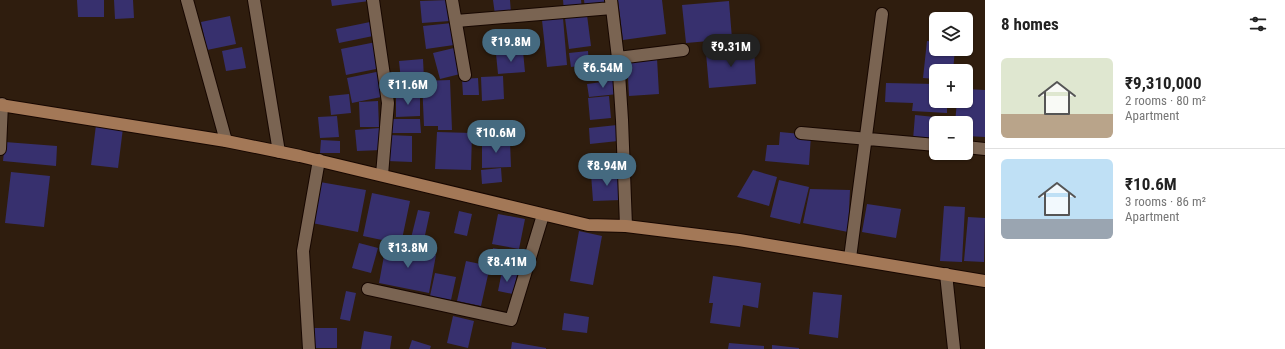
<!DOCTYPE html>
<html lang="en">
<head>
<meta charset="utf-8">
<style>
	body { margin:0; font-family:"Roboto Condensed",sans-serif; background:#f2f2f2; color:#222; height:100vh; display:flex; flex-direction:column; font-size:15px; white-space:nowrap }
	* { box-sizing:border-box; margin:0 }
	p { font-size:13px; color:#767676 }
	.icon { flex:none; width:22px; height:22px; fill:none; stroke:currentColor; stroke-width:2; stroke-linecap:round; stroke-linejoin:round }
	.map { position:relative; flex:1; overflow:hidden }
	.side { display:flex; flex-direction:column; background:#fff; width:300px }
	.side>* { flex:none }
	.controls { position:absolute; left:929px; top:12px; display:grid; gap:8px }
	.controls a { display:grid; place-items:center; width:44px; height:44px; border-radius:6px; background:#fff; box-shadow:0 1px 3px #0004; font-size:20px }
	.price { position:absolute; translate:-50% -34px; padding:0 9px; border-radius:14px; background:#456a80; color:#fff; font-size:13px; line-height:26px; filter:drop-shadow(0 1px 2px #0008) }
	.price::after { content:''; position:absolute; left:50%; top:24px; width:12px; height:9px; margin-left:-6px; background:inherit; clip-path:polygon(0 0,100% 0,50% 100%) }
	.price.active { background:#222; color:#fff }
	ul { padding:0; list-style:none }
	li { display:flex; align-items:center; gap:12px; height:100px; padding:0 16px }
	li+li { border-top:1px solid #e0e0e0 }
	li span { display:grid; place-items:center; flex:none; width:112px; height:80px; border-radius:6px; color:#555 }
	li>.icon { margin-inline-start:auto }
	span .icon { width:48px; height:48px; fill:#fffc; stroke-width:1 }
	li b { font-size:17px }
	h2 { display:flex; justify-content:space-between; align-items:center; height:48px; padding:0 16px; font-size:17px }
	main { display:flex; flex:1; min-height:0 }
	.map>svg:first-child { display:block }
	.building { fill:#37306e }
	.lines { fill:none; stroke-linecap:round; stroke-linejoin:round }
	.minor-casing { stroke:#170700; stroke-width:14 }
	.major-casing { stroke:#170700; stroke-width:14 }
	.minor { stroke:#7a6452; stroke-width:12 }
	.major { stroke:#a37857; stroke-width:12 }
</style>
</head>
<body>
<main>
<div class="map">
<svg width="985" height="349" viewBox="0 0 985 349">
	<rect width="100%" height="100%" fill="#2f1d0e"/>
	<path class="building" d="M77,0H104V17H78Z
		M114,0H133L134,18L115,19Z
		M331,0H369V1L332,6Z
		M449,0L450,21L422,23L420,1Z
		M493,0H510L511,13L495,15Z
		M563,0H581L582,9L564,11Z
		M584,0H608L609,6L585,9Z
		M618,0H662L666,34L623,40Z
		M729,1L732,39L686,43L682,5Z
		M587,15L591,46L569,49L565,18Z
		M230,16L236,44L207,50L201,22Z
		M563,18L567,65L547,67L542,20Z
		M370,22L373,36L339,43L336,29Z
		M452,23L454,45L426,49L423,26Z
		M927,41L936,42V49H955L953,71H936V79L923,78Z
		M376,42L381,68L346,75L341,49Z
		M242,47L246,68L226,71L222,51Z
		M454,48L460,74L440,79L433,53Z
		M754,49L756,84L709,88L706,53Z
		M523,51L525,72L498,74L496,54Z
		M588,51L589,65L571,67L569,53Z
		M657,58L659,94L629,96L627,60Z
		M423,59L424,79L401,81L399,61Z
		M615,64L617,78L589,81L587,67Z
		M381,71L386,96L352,103L347,78Z
		M503,76L504,99L482,101L481,77Z
		M478,78L479,95H463L462,79Z
		M450,80L452,130H438V126H424L422,81Z
		M617,80L618,94L589,97L587,84Z
		M886,83L936,84V101H947V113L912,111L913,103L885,102Z
		M966,89L985,90V137L966,136V123H955L957,101H966Z
		M349,94L351,113L331,115L329,96Z
		M420,96V116L396,117V97Z
		M609,96L611,118L590,120L588,98Z
		M378,101L379,127H360L359,102Z
		M915,115L954,119V123H936V143L913,140Z
		M337,116L339,137L320,138L318,117Z
		M388,119H420L421,133H388Z
		M96,125L123,128L118,168L91,165Z
		M617,125L618,141L590,144L589,128Z
		M380,128L382,150L357,151L355,130Z
		M437,132L472,133L471,170L435,169Z
		M780,132L811,135L809,165L765,161L767,145H779Z
		M388,135L412,136V162L387,161Z
		M321,140L340,141V153H320Z
		M482,141H510L511,167L482,168Z
		M5,142L57,146L56,166L3,161Z
		M501,168L502,182L482,184L481,170Z
		M753,170L777,177L769,206L737,197Z
		M11,172L50,176L44,227L5,223Z
		M620,172L622,200L593,201L591,174Z
		M779,180L809,187L800,224L770,217Z
		M320,182L366,190L358,232L312,223Z
		M810,189L850,190L848,232L803,223Z
		M372,193L410,201L401,244L363,236Z
		M867,204L901,209L896,238L862,232Z
		M944,206L965,207L962,262L940,261Z
		M418,210L430,212L422,249L409,246Z
		M459,211L472,214L467,236L454,233Z
		M498,214L525,219L519,249L492,244Z
		M968,217L985,218L984,262L964,261Z
		M579,231L602,236L593,285L570,281Z
		M359,243L378,248L371,273L352,268Z
		M386,245L436,255L429,293L379,283Z
		M493,248L521,253L517,270L490,265Z
		M466,261L490,266L481,306L457,301Z
		M502,271L517,275L513,294L498,291Z
		M435,273L456,277L451,300L430,296Z
		M713,276L761,283L758,308L743,305L740,327L710,323L713,303H709Z
		M346,291L356,293L350,321L340,319Z
		M813,292L842,295L838,338L809,334Z
		M564,313L589,317L587,333L562,330Z
		M453,316L474,321L468,348L447,343Z
		M314,328H337V348H314Z
		M364,331L392,336L390,349H361Z
		M412,340L431,346L430,349H409Z
		M512,342L546,348V349H511Z
		M729,343L764,346V349H728Z
		M772,345L799,348V349H772Z"/>
	<g class="lines">
		<g class="minor-casing">
			<path id="minor" d="M187,0L226,141
				M254,0L279,152
				M373,0L388,103L382,175
				M452,0L465,75
				M611,0L618,58L622,120L626,226
				M456,21L612,8
				M618,58L683,50
				M801,133L936,145
				M966,147L985,149
				M0,149L2,104
				M850,258L882,14
				M946,274L954,349
				M368,289L511,320L543,215
				M309,349L303,251L319,160"/>
		</g>
		<g class="major-casing">
			<path id="major" d="M0,105L226,141L300,156L588,225L626,226L739,240L985,281"/>
		</g>
		<use href="#minor" class="minor"/>
		<use href="#major" class="major"/>
	</g>
</svg>
<div class="controls">
<a><svg class="icon" aria-label="layers" viewBox="0 0 24 24"><path d="M12 4l9 5-9 5-9-5zM3 14l9 5 9-5"/></svg></a>
<a>+</a>
<a>−</a>
</div>
<b class="price" style="left:511px;top:63px">₹19.8M</b>
<b class="price active" style="left:731px;top:68px">₹9.31M</b>
<b class="price" style="left:603px;top:89px">₹6.54M</b>
<b class="price" style="left:408px;top:106px">₹11.6M</b>
<b class="price" style="left:496px;top:154px">₹10.6M</b>
<b class="price" style="left:607px;top:187px">₹8.94M</b>
<b class="price" style="left:408px;top:269px">₹13.8M</b>
<b class="price" style="left:507px;top:283px">₹8.41M</b>
</div>
<section class="side">
<h2>8 homes<svg class="icon" aria-label="filters" viewBox="0 0 24 24"><path d="M4 7h16M4 17h16"/><circle cx="9" cy="7" r="2"/><circle cx="15" cy="17" r="2"/></svg></h2>
<ul>
<li><span style="background:linear-gradient(#dfe7d0 70%,#b9a48a 0)"><svg class="icon" aria-label="home" viewBox="0 0 24 24"><path d="M3 11l9-7 9 7M6 9v11h12V9"/></svg></span><div><b>₹9,310,000</b><p>2 rooms · 80 m²</p><p>Apartment</p></div></li>
<li><span style="background:linear-gradient(#bfe0f5 75%,#9aa5b1 0)"><svg class="icon" aria-label="home" viewBox="0 0 24 24"><path d="M3 11l9-7 9 7M6 9v11h12V9"/></svg></span><div><b>₹10.6M</b><p>3 rooms · 86 m²</p><p>Apartment</p></div></li>
</ul>
</section>
</main>
</body>
</html>
